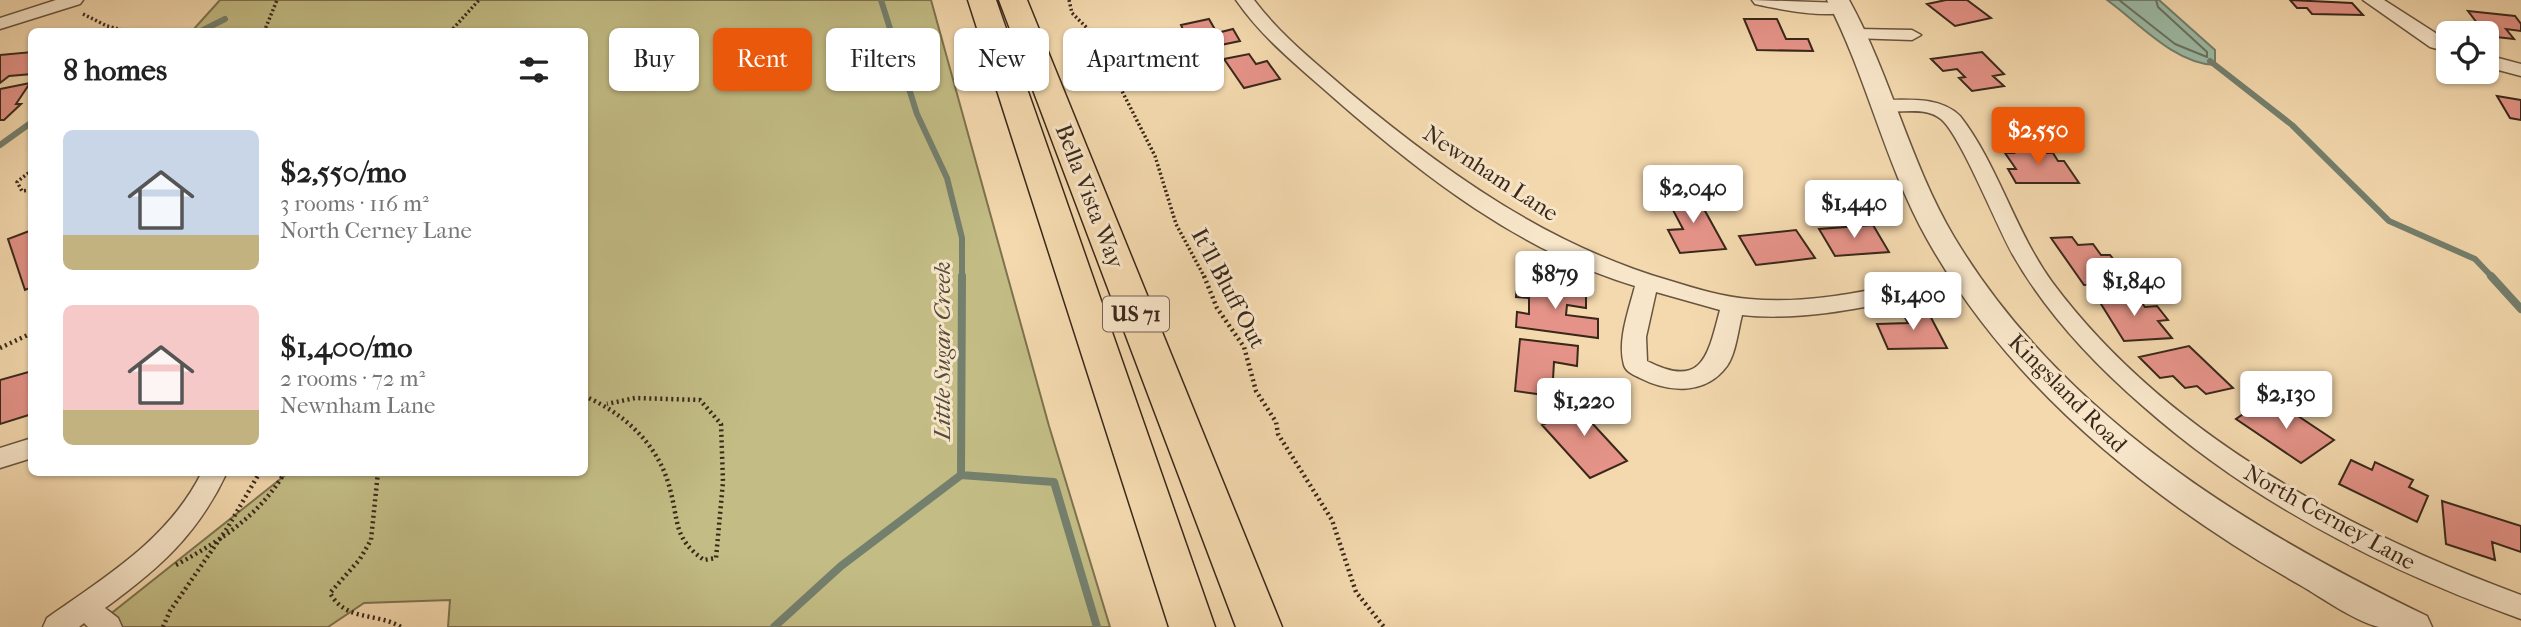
<!DOCTYPE html>
<html lang="en">
<head>
<meta charset="utf-8">
<style>
	body { margin:0; font-family:"IM FELL French Canon",serif; background:#f2f2f2; color:#222; height:100vh; display:flex; flex-direction:column; font-size:26px; white-space:nowrap }
	* { box-sizing:border-box; margin:0 }
	p { font-size:23px; color:#767676 }
	.icon { flex:none; width:38px; height:38px; fill:none; stroke:currentColor; stroke-width:2; stroke-linecap:round; stroke-linejoin:round }
	.map { position:relative; flex:1; overflow:hidden }
	.sheet { position:absolute; left:28px; top:28px; width:560px; height:448px; display:flex; flex-direction:column; background:#fff; border-radius:10px; box-shadow:0 2px 5px #0004 }
	.sheet>* { flex:none }
	.top-card { position:absolute; left:609px; top:28px; width:665px; height:63px; display:flex; gap:14px }
	.buttons { position:absolute; left:2436px; top:21px; display:grid; gap:14px }
	.buttons a { display:grid; place-items:center; width:63px; height:63px; border-radius:10px; background:#fff; box-shadow:0 2px 5px #0004; font-size:35px }
	.price { position:absolute; translate:-50% -60px; padding:0 16px; border-radius:7px; background:#fff; color:#222; font-size:23px; line-height:46px; filter:drop-shadow(0 2px 4px #0008) }
	.price::after { content:''; position:absolute; left:50%; top:42px; width:21px; height:16px; margin-left:-10px; background:inherit; clip-path:polygon(0 0,100% 0,50% 100%) }
	.price.on { background:#ea580c; color:#fff }
	ul { padding:0; list-style:none }
	li { display:flex; align-items:center; gap:21px; height:175px; padding:0 35px }
	li span { display:grid; place-items:center; flex:none; width:196px; height:140px; border-radius:10px; color:#555 }
	li>.icon { margin-inline-start:auto }
	span .icon { width:84px; height:84px; fill:#fffc; stroke-width:1 }
	li b { font-size:30px }
	h2 { display:flex; justify-content:space-between; align-items:center; height:84px; padding:0 35px; font-size:30px }
	.tag { padding:0 24px; border-radius:10px; background:#fff; box-shadow:0 2px 5px #0004; font-size:24px; line-height:63px }
	.tag.on { background:#ea580c; color:#fff }
	.map>svg:first-child { display:block }
	.green { fill:#c3bd85; stroke:#7e7250; stroke-width:2 }
	.water { fill:#9cbba6; stroke:#74806e; stroke-width:2 }
	.lines { fill:none; stroke-linecap:round; stroke-linejoin:round }
	.shore { stroke:#6a7260; stroke-width:2 }
	.stream-far1 { stroke:#74806e; stroke-width:6 }
	.stream { stroke:#74806e; stroke-width:8 }
	.building { fill:#e59388; stroke:#39281a; stroke-width:2 }
	.minor-casing { stroke:#68543f; stroke-width:3 }
	.tertiary-casing { stroke:#68543f; stroke-width:3 }
	.primary-casing { stroke:#39281a; stroke-width:3 }
	.path-far1 { stroke:#39281a; stroke-width:3.5; stroke-dasharray:2 2.5; stroke-linecap:butt }
	.path { stroke:#39281a; stroke-width:4.5; stroke-dasharray:2 3.5; stroke-linecap:butt }
	.minor { fill:#f8e6ca; fill-rule:evenodd }
	.tertiary { fill:#f8e6ca; fill-rule:evenodd }
	.primary { fill:#f4d9ae; fill-rule:evenodd }
	.labels { text-anchor:middle; stroke-width:6; stroke-linejoin:round; paint-order:stroke }
	.shield { fill:#f8e6ca; stroke:#72614f; stroke-width:2 }
	.shield-label { font-size:21px; font-weight:bold; fill:#39281a }
	.street-label { font-size:23px; fill:#39281a; stroke:#f8e6ca }
	.water-label { font-size:24px; font-style:italic; fill:#524d3d; stroke:#f8e6ca }
</style>
</head>
<body>
<div class="map">
<svg width="2521" height="627" viewBox="0 0 2521 627">
	<rect width="100%" height="100%" fill="#f4d9ae"/>
	<filter id="stains"><feTurbulence type="fractalNoise" baseFrequency=".00286" numOctaves="4"/><feColorMatrix values="0 0 0 0 .2 0 0 0 0 .09 0 0 0 0 .02 0 0 0 .5 -.17"/></filter>
	<radialGradient id="worn" r=".72"><stop offset=".6" stop-color="#630" stop-opacity="0"/><stop offset="1" stop-color="#630" stop-opacity=".3"/></radialGradient>
	<path class="green" d="M220,0H931L1049,426L1110,627H448L450,600L364,603L328,627H94L288,473L584,472V32L192,31Z"/>
	<path class="water" d="M2107,0H2159L2215,50V65C2175,64 2139,23 2107,0Z"/>
	<g class="lines">
		<path class="shore" d="M2119,0L2175,44L2207,57V52L2158,7L2156,0"/>
		<path class="stream-far1" d="M881,0L917,114L947,178L962,238V278
			M199,32L225,19
			M2210,61L2292,125L2389,221L2475,259L2493,278
			M0,145L32,122"/>
		<path class="stream" d="M2491,276L2521,309
			M961,475L1054,482L1097,627
			M774,627L841,566L961,475L962,276"/>
	</g>
	<path class="building" d="M1946,0H1967L1991,18L1955,26L1927,4Z
		M2290,0L2352,3L2363,15L2312,14L2307,8H2297Z
		M2468,11L2515,16L2521,24V31L2506,29L2514,39L2487,36Z
		M1209,19L1217,33L1233,29L1240,41L1192,51L1181,25Z
		M1744,19H1777L1786,39H1808L1813,51L1757,50Z
		M32,52V74L9,76L0,83V55Z
		M1982,52L2004,74L1993,76L2004,86L1972,91L1959,78L1965,77L1957,69L1943,71L1931,59Z
		M1249,54L1256,64L1267,61L1280,79L1244,88L1224,59Z
		M30,83L16,104H21L4,120H0V89Z
		M2497,96L2521,100V120L2510,118Z
		M2010,145H2028L2033,153H2053L2058,161H2064L2079,183H2016L2008,169H2016L2005,153H2014Z
		M1694,191L1726,249L1680,253L1668,230L1683,229L1664,193Z
		M1873,225L1889,252L1835,256L1819,229Z
		M32,230V287L25,290L8,239Z
		M1796,230L1815,258L1756,265L1739,236Z
		M2072,237L2078,245L2093,244L2101,255H2110L2121,269H2109L2119,283L2084,285L2051,238Z
		M1517,283L1586,292V308L1567,305L1566,315L1598,319V338L1516,327L1517,312L1529,314V298L1516,297Z
		M2135,294L2145,307L2157,306L2168,320L2158,321L2172,338L2124,341L2096,296Z
		M1901,310H1927L1947,348L1888,349L1877,324L1908,323Z
		M1520,339L1578,346L1577,366L1554,362L1552,396L1515,391Z
		M2189,346L2233,388L2206,394L2197,386L2185,388L2173,376L2160,378L2139,357Z
		M32,371V414L0,424V380Z
		M1585,396L1604,416L1591,422L1627,461L1590,478L1542,425L1566,414L1559,407Z
		M2262,401L2282,415L2289,410L2334,440L2301,463L2236,419Z
		M2351,460L2372,470L2375,462L2413,480L2409,487L2428,496L2417,522L2339,484Z
		M2442,501L2521,526V552L2492,542L2495,560L2446,544Z"/>
	<g class="lines">
		<g class="minor-casing">
			<path id="minor" d="M56,0H83L80,4L0,29V18Z
				M1236,0H1254C1281,36 1316,63 1349,92C1446,173 1549,246 1671,281C1697,289 1723,297 1749,299C1819,306 1895,284 1964,271L1972,274L1975,279L1972,284L1964,287C1893,300 1815,323 1742,315C1738,330 1736,353 1727,366C1706,395 1669,393 1640,378C1634,375 1626,372 1624,365C1617,340 1629,310 1635,286C1521,252 1422,175 1334,98C1299,67 1263,39 1236,0ZM1656,292L1720,310C1708,355 1703,390 1647,361L1646,337Z
				M1752,0L1843,3L1852,8C1839,22 1773,8 1755,4Z
				M2363,0H2384L2448,41V52L2430,47Z
				M1857,29L1912,30L1921,35L1912,40L1851,38L1848,34Z
				M2487,55L2521,64V76L2487,67Z
				M1886,100C1912,100 1940,97 1960,116C1997,163 2015,231 2052,282C2165,434 2348,531 2521,595V619C2384,570 2253,503 2144,407C2093,363 2046,313 2013,255C1997,227 1960,134 1941,119C1923,105 1899,115 1879,110L1876,106L1879,102Z
				M32,438V458L0,468V448Z
				M202,472H227C198,534 160,568 105,608L118,618L122,627H88L84,623L79,627H43L47,618C105,577 169,539 202,472Z"/>
		</g>
		<g class="tertiary-casing">
			<path id="tertiary" d="M1827,0H1849C1891,76 1910,163 1954,237C2060,414 2246,529 2427,616L2432,627C2416,627 2395,627 2379,627C2356,622 2321,597 2300,585C2152,501 2011,389 1927,239C1885,164 1867,77 1827,0Z"/>
		</g>
		<g class="primary-casing">
			<path id="primary" d="M968,0H996L1215,627H1169Z
				M999,0H1027L1282,627H1236Z"/>
		</g>
		<path class="path-far1" d="M1069,0L1072,13L1095,36L1115,70L1121,89L1155,156L1176,224L1205,278
			M83,14L107,26L130,32
			M264,32L277,0
			M450,32L479,0
			M32,170L17,182L22,191L32,190"/>
		<path class="path" d="M1204,276L1217,308L1244,347L1256,391L1276,422L1278,434L1332,520L1356,592L1384,627
			M0,348L32,333
			M584,396C624,413 659,445 670,489C679,522 673,538 704,560L716,558L723,482L721,424L700,400L635,398L607,404
			M378,472L371,540L360,559L330,593C346,622 376,612 401,627
			M176,565C220,541 259,516 285,472
			M163,627L170,611L228,527L260,472"/>
		<use href="#minor" class="minor"/>
		<use href="#tertiary" class="tertiary"/>
		<use href="#primary" class="primary"/>
	</g>
	<g class="labels">
		<rect class="shield" x="1103" y="296.5" width="66" height="35" rx="5"/>
		<g class="shield-label">
			<text x="1136" y="321">US 71</text>
		</g>
		<g class="street-label">
			<text transform="translate(1491 173) rotate(33)" y="8">Newnham Lane</text>
			<text transform="translate(1090 196) rotate(69)" y="8">Bella Vista Way</text>
			<text transform="translate(1229 288) rotate(62)" y="8">It'll Bluff Out</text>
			<text transform="translate(2068 393) rotate(45)" y="8">Kingsland Road</text>
			<text transform="translate(2330 517) rotate(29)" y="8">North Cerney Lane</text>
		</g>
		<g class="water-label">
			<text transform="translate(942 351) rotate(-90)" y="8">Little Sugar Creek</text>
		</g>
	</g>
	<rect width="100%" height="100%" filter="url(#stains)"/>
	<rect width="100%" height="100%" fill="url(#worn)"/>
</svg>
<div class="buttons">
<a><svg class="icon" aria-label="locate" viewBox="0 0 24 24"><circle cx="12" cy="12" r="6"/><path d="M12 2v4M12 18v4M2 12h4M18 12h4"/></svg></a>
</div>
<b class="price on" style="left:2038px;top:167px">$2,550</b>
<b class="price" style="left:1693px;top:225px">$2,040</b>
<b class="price" style="left:1854px;top:240px">$1,440</b>
<b class="price" style="left:1555px;top:311px">$879</b>
<b class="price" style="left:2134px;top:318px">$1,840</b>
<b class="price" style="left:1913px;top:332px">$1,400</b>
<b class="price" style="left:2286px;top:431px">$2,130</b>
<b class="price" style="left:1584px;top:438px">$1,220</b>
<div class="top-card">
<a class="tag">Buy</a>
<a class="tag on">Rent</a>
<a class="tag">Filters</a>
<a class="tag">New</a>
<a class="tag">Apartment</a>
</div>
<section class="sheet">
<h2>8 homes<svg class="icon" aria-label="filters" viewBox="0 0 24 24"><path d="M4 7h16M4 17h16"/><circle cx="9" cy="7" r="2"/><circle cx="15" cy="17" r="2"/></svg></h2>
<ul>
<li><span style="background:linear-gradient(#c9d6e8 75%,#c2b280 0)"><svg class="icon" aria-label="home" viewBox="0 0 24 24"><path d="M3 11l9-7 9 7M6 9v11h12V9"/></svg></span><div><b>$2,550/mo</b><p>3 rooms · 116 m²</p><p>North Cerney Lane</p></div></li>
<li><span style="background:linear-gradient(#f6c9c9 75%,#c2b280 0)"><svg class="icon" aria-label="home" viewBox="0 0 24 24"><path d="M3 11l9-7 9 7M6 9v11h12V9"/></svg></span><div><b>$1,400/mo</b><p>2 rooms · 72 m²</p><p>Newnham Lane</p></div></li>
</ul>
</section>
</div>
</body>
</html>
